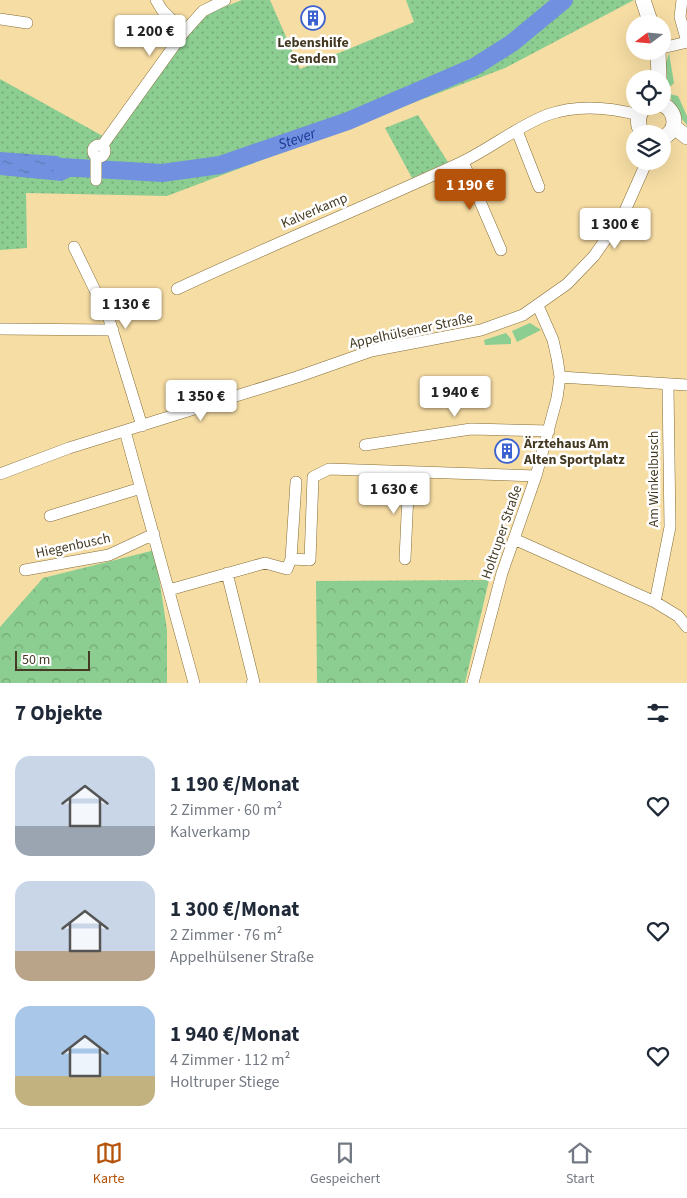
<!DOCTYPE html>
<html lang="de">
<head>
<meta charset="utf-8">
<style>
	body { margin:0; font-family:"Source Sans 3",sans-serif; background:#f2f2f3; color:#1f2937; height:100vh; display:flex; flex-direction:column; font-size:19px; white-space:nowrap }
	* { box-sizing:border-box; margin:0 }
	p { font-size:16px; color:#747a83 }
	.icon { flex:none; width:28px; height:28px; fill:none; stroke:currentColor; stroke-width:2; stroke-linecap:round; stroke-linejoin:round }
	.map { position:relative; height:683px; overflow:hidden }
	.side { display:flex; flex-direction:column; background:#fff; flex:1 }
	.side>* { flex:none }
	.needle { width:32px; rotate:254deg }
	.controls { position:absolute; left:626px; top:15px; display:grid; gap:10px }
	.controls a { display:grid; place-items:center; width:45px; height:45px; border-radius:50%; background:#fff; box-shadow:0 5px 20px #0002; font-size:25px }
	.scale { position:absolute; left:15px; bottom:12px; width:75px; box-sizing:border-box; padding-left:5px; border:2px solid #443a23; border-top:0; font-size:14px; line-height:18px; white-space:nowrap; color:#443a23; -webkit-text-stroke:4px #fff; paint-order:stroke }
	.price { position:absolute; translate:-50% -42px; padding:0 11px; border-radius:5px; background:#fff; color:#222; font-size:16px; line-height:32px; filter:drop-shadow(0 1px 2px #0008) }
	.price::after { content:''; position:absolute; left:50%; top:30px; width:15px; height:11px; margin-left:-8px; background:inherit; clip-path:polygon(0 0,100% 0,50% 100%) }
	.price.active { background:#b45309; color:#fff }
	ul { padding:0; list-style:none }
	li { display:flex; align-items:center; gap:15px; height:125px; padding:0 15px }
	li span { display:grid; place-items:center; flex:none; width:140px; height:100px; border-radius:15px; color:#555 }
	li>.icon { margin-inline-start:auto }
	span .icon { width:60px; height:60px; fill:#fffc; stroke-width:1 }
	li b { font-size:21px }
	h2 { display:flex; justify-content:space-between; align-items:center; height:60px; padding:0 15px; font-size:21px }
	.menu { display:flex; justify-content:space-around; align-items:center; height:70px; border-top:1px solid #e0e1e3; background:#fff; font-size:14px; color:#747a83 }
	.menu a { display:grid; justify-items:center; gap:2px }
	.menu .active { color:#b45309 }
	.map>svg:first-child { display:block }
	.grass { fill:#8cce91 }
	.forest { fill:url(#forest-crowns) }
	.park { fill:url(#park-dots) }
	.water { fill:url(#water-ripples) }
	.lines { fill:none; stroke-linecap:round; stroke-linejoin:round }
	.river { stroke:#7191e0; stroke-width:18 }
	.street-casing { stroke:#846d37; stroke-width:12 }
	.secondary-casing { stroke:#846d37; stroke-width:16 }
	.street { stroke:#fff; stroke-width:11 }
	.secondary { stroke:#fff; stroke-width:15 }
	.labels { text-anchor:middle; stroke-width:5; stroke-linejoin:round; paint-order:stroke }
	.poi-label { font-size:14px; font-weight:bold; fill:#443a23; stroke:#fff }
	.street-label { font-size:14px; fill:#443a23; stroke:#fff }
	.water-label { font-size:15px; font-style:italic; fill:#1a3490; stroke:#fff }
</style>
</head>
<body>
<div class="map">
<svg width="687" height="683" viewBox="0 0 687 683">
	<defs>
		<pattern id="forest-crowns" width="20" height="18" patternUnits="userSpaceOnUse" patternTransform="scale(1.25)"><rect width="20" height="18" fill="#8cce91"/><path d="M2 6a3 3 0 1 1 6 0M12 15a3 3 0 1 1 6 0" fill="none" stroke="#74a876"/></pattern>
		<pattern id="park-dots" width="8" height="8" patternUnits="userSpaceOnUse" patternTransform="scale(1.25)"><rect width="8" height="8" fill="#8cce91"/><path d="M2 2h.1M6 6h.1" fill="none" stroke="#74a876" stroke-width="1.8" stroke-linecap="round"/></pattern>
		<pattern id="water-ripples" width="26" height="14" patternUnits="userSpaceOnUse" patternTransform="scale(1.25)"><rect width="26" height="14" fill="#7191e0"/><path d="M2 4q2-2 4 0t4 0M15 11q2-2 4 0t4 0" fill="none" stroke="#5e77b5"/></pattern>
	</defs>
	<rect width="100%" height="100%" fill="#f6dda4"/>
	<path class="grass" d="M669,53L674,83L671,86H667L666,63Z
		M669,94L678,96L687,116V125L679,116Z
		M530,323L541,330L517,342L512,331Z
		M506,333L511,339V344L485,345L484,340Z"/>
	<path class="forest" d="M155,550L167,630V683H0V627L43,578Z
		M489,580L465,683H317L316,581Z"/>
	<path class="park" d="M242,0H270L300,69L414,22L406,0H634L505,68L167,196L26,193L27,248L0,250V79L110,140L185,37L208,13Z
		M418,115L448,162L412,178L385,128Z"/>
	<path class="water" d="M0,152L57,156L71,162H84V177H70L62,181L0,175Z"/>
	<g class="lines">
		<path class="river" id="s1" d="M62,167L162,173L220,165L348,121L474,67L512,43L564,0"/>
		<g class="street-casing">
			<path id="street" d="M156,0L162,10L184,32
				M682,0L680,17L687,42
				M0,19L27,23
				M662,48L687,42
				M517,131L539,187
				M93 151a6 6 0 1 1 12 0a6 6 0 1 1-12 0Z
				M102,146L184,32L203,11L225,0
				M463,162L501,250
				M96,180V156
				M74,247L109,319L142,426
				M177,289C271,245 367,206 460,163C490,149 516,127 547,115C577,104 609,107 639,115
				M0,329L113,330
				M560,377L687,385
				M125,431L194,683
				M365,445L471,429L549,431
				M0,474L69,448L297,377L371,351L481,330L523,315L567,284L594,256L624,213L647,161
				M50,516L141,488
				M514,539L655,602L678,616L687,627
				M291,559L310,560L313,477L329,469L536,476
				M405,559L409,472
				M25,570L109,555L154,534
				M227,573L254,682L252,683
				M169,590L265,563L287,569L291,559L296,482
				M655,602L670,527L668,386
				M473,683L502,573L536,476L557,398L560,377L557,358L553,340L538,306"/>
		</g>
		<g class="secondary-casing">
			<path id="secondary" d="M643,0L651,24
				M658,51L659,79
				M662,104C678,112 678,131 662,138
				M674,127L687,137
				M643,134C636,124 637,114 646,106"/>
		</g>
		<use href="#street" class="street"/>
		<use href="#secondary" class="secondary"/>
	</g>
	<defs>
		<g id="building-ring" transform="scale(1.25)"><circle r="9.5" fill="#fff" stroke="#3b60d1" stroke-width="1.5"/><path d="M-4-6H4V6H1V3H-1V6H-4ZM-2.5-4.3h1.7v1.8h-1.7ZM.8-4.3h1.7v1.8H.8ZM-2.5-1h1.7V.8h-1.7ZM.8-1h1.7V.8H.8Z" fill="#3b60d1"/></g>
	</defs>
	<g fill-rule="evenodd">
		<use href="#building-ring" x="313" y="18"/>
		<use href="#building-ring" x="507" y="451"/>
	</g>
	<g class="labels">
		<g class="poi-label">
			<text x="313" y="47">Lebenshilfe<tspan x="313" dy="16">Senden</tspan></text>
			<text x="524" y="448" text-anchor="start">Ärztehaus Am<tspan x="524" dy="16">Alten Sportplatz</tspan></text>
		</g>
		<g class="street-label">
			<text transform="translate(314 210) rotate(-23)" y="5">Kalverkamp</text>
			<text transform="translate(411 330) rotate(-12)" y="5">Appelhülsener Straße</text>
			<text transform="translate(653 479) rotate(-90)" y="5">Am Winkelbusch</text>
			<text transform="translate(501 532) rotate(-71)" y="5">Holtruper Straße</text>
			<text transform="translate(73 545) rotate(-12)" y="5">Hiegenbusch</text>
		</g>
		<g class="water-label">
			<text dy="5" stroke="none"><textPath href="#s1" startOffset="240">Stever</textPath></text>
		</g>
	</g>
</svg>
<div class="controls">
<a><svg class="needle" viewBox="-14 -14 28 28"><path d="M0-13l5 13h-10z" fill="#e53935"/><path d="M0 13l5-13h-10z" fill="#747a83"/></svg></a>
<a><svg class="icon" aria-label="locate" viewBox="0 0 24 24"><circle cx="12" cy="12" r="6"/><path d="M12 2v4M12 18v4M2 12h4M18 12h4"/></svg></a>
<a><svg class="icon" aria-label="layers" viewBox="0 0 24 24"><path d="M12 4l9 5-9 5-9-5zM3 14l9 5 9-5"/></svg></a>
</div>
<div class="scale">50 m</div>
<b class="price" style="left:150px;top:57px">1 200 €</b>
<b class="price active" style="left:470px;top:211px">1 190 €</b>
<b class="price" style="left:615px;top:250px">1 300 €</b>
<b class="price" style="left:126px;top:330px">1 130 €</b>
<b class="price" style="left:455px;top:418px">1 940 €</b>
<b class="price" style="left:201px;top:422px">1 350 €</b>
<b class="price" style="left:394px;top:515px">1 630 €</b>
</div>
<section class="side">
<h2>7 Objekte<svg class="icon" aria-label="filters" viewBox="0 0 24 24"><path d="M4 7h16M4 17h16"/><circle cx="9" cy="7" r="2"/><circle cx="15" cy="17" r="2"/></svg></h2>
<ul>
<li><span style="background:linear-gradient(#c9d6e8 70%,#9aa5b1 0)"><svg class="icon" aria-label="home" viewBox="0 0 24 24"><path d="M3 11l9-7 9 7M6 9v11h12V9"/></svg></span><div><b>1 190 €/Monat</b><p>2 Zimmer · 60 m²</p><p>Kalverkamp</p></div><svg class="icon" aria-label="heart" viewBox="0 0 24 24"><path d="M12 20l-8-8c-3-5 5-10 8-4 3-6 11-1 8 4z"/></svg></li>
<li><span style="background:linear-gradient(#c9d6e8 70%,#b9a48a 0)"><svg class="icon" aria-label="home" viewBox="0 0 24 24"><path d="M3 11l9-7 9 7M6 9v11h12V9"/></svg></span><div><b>1 300 €/Monat</b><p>2 Zimmer · 76 m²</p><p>Appelhülsener Straße</p></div><svg class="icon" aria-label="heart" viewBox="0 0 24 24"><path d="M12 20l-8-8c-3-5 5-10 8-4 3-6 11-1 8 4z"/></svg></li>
<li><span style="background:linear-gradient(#a9c7e8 70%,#c2b280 0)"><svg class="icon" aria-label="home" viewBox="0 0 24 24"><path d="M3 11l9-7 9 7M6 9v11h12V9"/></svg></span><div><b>1 940 €/Monat</b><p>4 Zimmer · 112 m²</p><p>Holtruper Stiege</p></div><svg class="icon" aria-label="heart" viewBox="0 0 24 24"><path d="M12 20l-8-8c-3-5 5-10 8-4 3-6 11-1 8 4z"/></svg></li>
</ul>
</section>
<nav class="menu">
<a class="active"><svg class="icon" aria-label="map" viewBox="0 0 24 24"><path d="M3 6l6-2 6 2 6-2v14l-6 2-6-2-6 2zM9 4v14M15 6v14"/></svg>Karte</a>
<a><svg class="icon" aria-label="saved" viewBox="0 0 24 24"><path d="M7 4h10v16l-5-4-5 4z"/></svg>Gespeichert</a>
<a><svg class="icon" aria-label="home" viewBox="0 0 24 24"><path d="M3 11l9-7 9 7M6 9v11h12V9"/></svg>Start</a>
</nav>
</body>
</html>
